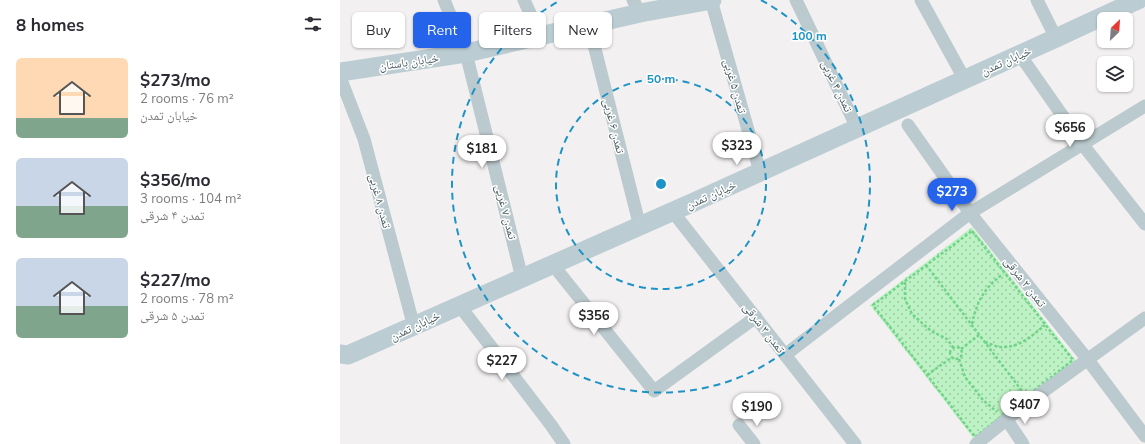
<!DOCTYPE html>
<html lang="en">
<head>
<meta charset="utf-8">
<style>
	body { margin:0; font-family:Mulish,"Noto Naskh Arabic",sans-serif; background:#f7f7f7; color:#2b2b33; height:100vh; display:flex; flex-direction:column; font-size:15px; white-space:nowrap }
	* { box-sizing:border-box; margin:0 }
	p { font-size:13px; color:#7c7c81 }
	.icon { flex:none; width:22px; height:22px; fill:none; stroke:currentColor; stroke-width:2; stroke-linecap:round; stroke-linejoin:round }
	.map { position:relative; flex:1; overflow:hidden }
	.details { display:flex; flex-direction:column; background:#fff; width:340px }
	.details>* { flex:none }
	.guide { position:absolute; left:12px; top:12px; width:380px; height:36px; display:flex; gap:8px }
	.needle { width:26px; rotate:25deg }
	.buttons { position:absolute; left:757px; top:12px; display:grid; gap:8px }
	.buttons a { display:grid; place-items:center; width:36px; height:36px; border-radius:6px; background:#fff; box-shadow:0 1px 3px #0004; font-size:20px }
	.price { position:absolute; translate:-50% -34px; padding:0 9px; border-radius:14px; background:#fff; color:#222; font-size:13px; line-height:26px; filter:drop-shadow(0 1px 2px #0008) }
	.price::after { content:''; position:absolute; left:50%; top:24px; width:12px; height:9px; margin-left:-6px; background:inherit; clip-path:polygon(0 0,100% 0,50% 100%) }
	.price.selected { background:#2563eb; color:#fff }
	ul { padding:0; list-style:none }
	li { display:flex; align-items:center; gap:12px; height:100px; padding:0 16px }
	li span { display:grid; place-items:center; flex:none; width:112px; height:80px; border-radius:6px; color:#555 }
	li>.icon { margin-inline-start:auto }
	span .icon { width:48px; height:48px; fill:#fffc; stroke-width:1 }
	li b { font-size:17px }
	h2 { display:flex; justify-content:space-between; align-items:center; height:48px; padding:0 16px; font-size:17px }
	.pill { padding:0 14px; border-radius:6px; background:#fff; box-shadow:0 1px 3px #0004; font-size:14px; line-height:36px }
	.pill.selected { background:#2563eb; color:#fff }
	main { display:flex; flex:1; min-height:0 }
	.map>svg:first-child { display:block }
	.grass { fill:url(#grass-dots) }
	.lines { fill:none; stroke-linecap:round; stroke-linejoin:round }
	.path { stroke:#72d38a; stroke-width:2.5; stroke-dasharray:3 2; stroke-linecap:butt }
	.street { stroke:#bbcace; stroke-width:13 }
	.secondary { stroke:#bbcdd3; stroke-width:19 }
	.ring { fill:none; stroke:#1e93c5; stroke-width:2; stroke-dasharray:7 5 }
	.labels { text-anchor:middle; stroke-width:3; stroke-linejoin:round; paint-order:stroke }
	.street-label { font-size:12px; fill:#475a5f; stroke:#fff }
	.centre { fill:#1e93c5; stroke:#fff; stroke-width:2 }
	.ring-label { font-size:12px; text-anchor:middle; font-weight:bold; fill:#1e93c5; stroke:#fff; stroke-width:3; stroke-linejoin:round; paint-order:stroke }
</style>
</head>
<body>
<main>
<section class="details">
<h2>8 homes<svg class="icon" aria-label="filters" viewBox="0 0 24 24"><path d="M4 7h16M4 17h16"/><circle cx="9" cy="7" r="2"/><circle cx="15" cy="17" r="2"/></svg></h2>
<ul>
<li><span style="background:linear-gradient(#ffd9b3 75%,#7fa58c 0)"><svg class="icon" aria-label="home" viewBox="0 0 24 24"><path d="M3 11l9-7 9 7M6 9v11h12V9"/></svg></span><div><b>$273/mo</b><p>2 rooms · 76 m²</p><p>خیابان تمدن</p></div></li>
<li><span style="background:linear-gradient(#c9d6e8 60%,#7fa58c 0)"><svg class="icon" aria-label="home" viewBox="0 0 24 24"><path d="M3 11l9-7 9 7M6 9v11h12V9"/></svg></span><div><b>$356/mo</b><p>3 rooms · 104 m²</p><p>تمدن ۴ شرقی</p></div></li>
<li><span style="background:linear-gradient(#c9d6e8 60%,#7fa58c 0)"><svg class="icon" aria-label="home" viewBox="0 0 24 24"><path d="M3 11l9-7 9 7M6 9v11h12V9"/></svg></span><div><b>$227/mo</b><p>2 rooms · 78 m²</p><p>تمدن ۵ شرقی</p></div></li>
</ul>
</section>
<div class="map">
<svg width="805" height="444" viewBox="0 0 805 444">
	<defs>
		<pattern id="grass-dots" width="8" height="8" patternUnits="userSpaceOnUse"><rect width="8" height="8" fill="#bdf3c4"/><path d="M2 2h.1M6 6h.1" fill="none" stroke="#9bc8a2" stroke-width="1.8" stroke-linecap="round"/></pattern>
	</defs>
	<rect width="100%" height="100%" fill="#f3f0f1"/>
	<path class="grass" d="M632,227L737,362L635,440L530,305Z"/>
	<g class="lines">
		<path class="path" d="M632,231L733,360L635,437L533,305Z
			M586,265L682,391
			M565,282V299L572,314L591,331L607,339L613,347
			M632,324C637,301 644,288 663,274
			M645,342C651,344 658,348 664,347C680,347 693,335 705,325
			M610 353a6 6 0 1 1 12 0a6 6 0 1 1-12 0Z
			M621,349L639,335
			M619,359L625,377L643,400L657,412
			M587,375L611,358"/>
		<path class="street" d="M104,0L126,53L182,278
			M184,0L200,35
			M293,0L300,13
			M371,0L420,172
			M456,0L517,128
			M581,0L625,80
			M697,0L716,38
			M249,25L300,227
			M680,55L743,145L805,224
			M0,77L24,139L74,327
			M568,125L630,213L748,360L805,436
			M333,212L515,444
			M213,265L314,391L416,317
			M119,305L211,425L224,444
			M445,355L630,213L805,106
			M667,420L683,444
			M399,425L414,444
			M636,444L690,401L805,318"/>
		<path class="secondary" d="M0,72L126,53L300,13L372,0
			M0,354L8,355L354,202L716,38L798,0"/>
	</g>
	<g class="ring">
		<circle cx="321" cy="184" r="105"/>
		<path d="M421 0A209 209 0 1 1 221 0"/>
	</g>
	<g class="labels">
		<g class="street-label">
			<text transform="translate(666 61) rotate(-24)" y="4">خیابان تمدن</text>
			<text transform="translate(69 62) rotate(-8)" y="4">خیابان باستان</text>
			<text transform="translate(395 86) rotate(74)" y="4">تمدن ۵ غربی</text>
			<text transform="translate(497 86) rotate(64)" y="4">تمدن ۴ غربی</text>
			<text transform="translate(274 126) rotate(76)" y="4">تمدن ۶ غربی</text>
			<text transform="translate(371 195) rotate(-24)" y="4">خیابان تمدن</text>
			<text transform="translate(40 201) rotate(75)" y="4">تمدن ۸ غربی</text>
			<text transform="translate(166 212) rotate(76)" y="4">تمدن ۷ غربی</text>
			<text transform="translate(685 282) rotate(52)" y="4">تمدن ۲ شرقی</text>
			<text transform="translate(75 326) rotate(-25)" y="4">خیابان تمدن</text>
			<text transform="translate(424 328) rotate(52)" y="4">تمدن ۳ شرقی</text>
		</g>
	</g>
	<circle cx="321" cy="184" r="6" class="centre"/>
	<g class="ring-label">
		<text x="469" y="40">100 m</text>
		<text x="321" y="83">50 m</text>
	</g>
</svg>
<div class="buttons">
<a><svg class="needle" viewBox="-14 -14 28 28"><path d="M0-13l5 13h-10z" fill="#e53935"/><path d="M0 13l5-13h-10z" fill="#7c7c81"/></svg></a>
<a><svg class="icon" aria-label="layers" viewBox="0 0 24 24"><path d="M12 4l9 5-9 5-9-5zM3 14l9 5 9-5"/></svg></a>
</div>
<b class="price" style="left:730px;top:148px">$656</b>
<b class="price" style="left:397px;top:166px">$323</b>
<b class="price" style="left:142px;top:169px">$181</b>
<b class="price selected" style="left:612px;top:212px">$273</b>
<b class="price" style="left:254px;top:336px">$356</b>
<b class="price" style="left:162px;top:381px">$227</b>
<b class="price" style="left:685px;top:425px">$407</b>
<b class="price" style="left:417px;top:427px">$190</b>
<div class="guide">
<a class="pill">Buy</a>
<a class="pill selected">Rent</a>
<a class="pill">Filters</a>
<a class="pill">New</a>
</div>
</div>
</main>
</body>
</html>
